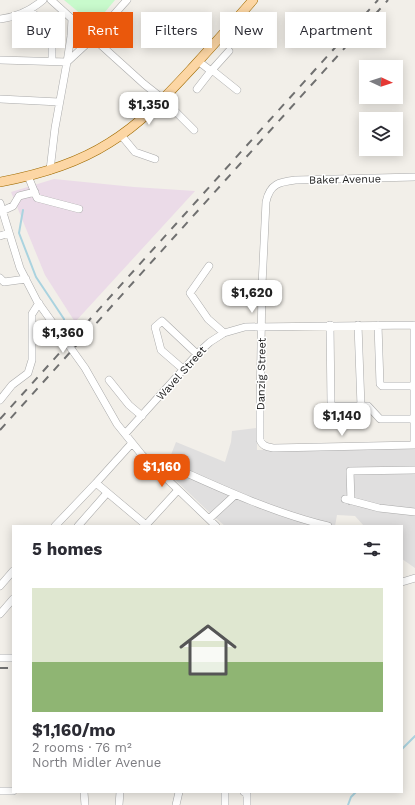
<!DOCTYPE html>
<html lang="en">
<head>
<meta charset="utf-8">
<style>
	body { margin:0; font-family:"Work Sans",sans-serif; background:#f2f2f3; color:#2b2b33; height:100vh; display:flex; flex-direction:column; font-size:15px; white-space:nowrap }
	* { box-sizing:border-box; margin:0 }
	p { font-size:13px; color:#7c7c81 }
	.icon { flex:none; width:22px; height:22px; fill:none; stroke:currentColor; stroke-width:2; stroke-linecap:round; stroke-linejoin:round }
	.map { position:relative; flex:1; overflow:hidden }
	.drawer { position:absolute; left:12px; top:525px; width:391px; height:268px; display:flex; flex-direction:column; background:#fff; border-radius:0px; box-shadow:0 2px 10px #0003 }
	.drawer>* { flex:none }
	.guide { position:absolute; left:12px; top:12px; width:391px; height:36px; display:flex; gap:8px }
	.needle { width:26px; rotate:93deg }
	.controls { position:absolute; left:359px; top:60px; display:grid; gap:8px }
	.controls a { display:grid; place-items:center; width:44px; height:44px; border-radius:0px; background:#fff; box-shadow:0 2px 10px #0003; font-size:20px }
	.price { position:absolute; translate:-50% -34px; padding:0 9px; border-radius:8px; background:#fff; color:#222; font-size:13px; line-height:26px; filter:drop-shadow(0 1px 2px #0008) }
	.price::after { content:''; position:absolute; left:50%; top:24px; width:12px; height:9px; margin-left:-6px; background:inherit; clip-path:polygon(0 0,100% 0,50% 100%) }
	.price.current { background:#ea580c; color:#fff }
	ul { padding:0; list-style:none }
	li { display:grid; align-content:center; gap:8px; height:212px; padding:0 20px }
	li span { display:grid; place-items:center; height:124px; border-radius:0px; color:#555 }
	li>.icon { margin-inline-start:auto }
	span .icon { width:72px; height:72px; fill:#fffc; stroke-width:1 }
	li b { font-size:17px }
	h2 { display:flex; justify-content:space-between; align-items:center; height:48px; padding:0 20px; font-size:17px }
	.pill { padding:0 14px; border-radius:0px; background:#fff; box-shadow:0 2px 10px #0003; font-size:14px; line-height:36px }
	.pill.current { background:#ea580c; color:#fff }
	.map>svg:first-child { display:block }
	.residential { fill:#e0dfdf }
	.industrial { fill:#ebdbe8 }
	.park { fill:#c8facc }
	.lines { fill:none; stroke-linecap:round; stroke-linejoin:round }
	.stream { stroke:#aad3df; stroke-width:2 }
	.minor-casing { stroke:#a9a9a9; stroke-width:8 }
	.major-casing { stroke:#a06b00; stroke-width:10 }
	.minor { stroke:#fff; stroke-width:7 }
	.major { stroke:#fcd6a4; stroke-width:9 }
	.rail { stroke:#707070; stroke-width:2; stroke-dasharray:8 8; stroke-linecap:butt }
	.labels { text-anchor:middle; stroke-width:3; stroke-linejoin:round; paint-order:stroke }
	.street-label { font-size:11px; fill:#222; stroke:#fff }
</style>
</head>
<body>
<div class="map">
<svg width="415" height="805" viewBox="0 0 415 805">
	<rect width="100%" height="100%" fill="#f2efe9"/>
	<path class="residential" d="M257,428V450L415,448V568L402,559V526H364L355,516L337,515L335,526H225L212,515L165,470L176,442L225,462L231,442L232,431Z"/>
	<path class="industrial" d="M54,179L134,187L195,191L75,322L45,275L11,192Z"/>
	<path class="park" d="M64,0H115L94,25Z"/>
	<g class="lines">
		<path class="stream" d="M23,210L19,233L36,277L64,319L65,329
			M402,749L415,736
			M348,805L351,797L356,792"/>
		<g class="minor-casing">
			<path id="minor" d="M51,0L144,84L163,99L194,130
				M30,9L38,19L48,20L52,23V61
				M0,19C17,17 30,11 43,0
				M0,60L67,62L71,36L72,19
				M212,70L237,90
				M211,71L229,51
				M197,89L211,71L198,61
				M0,99L59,102
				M121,135L135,152L155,159
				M50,170L55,128L67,62L93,38L127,0
				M28,176L37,198L79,209
				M415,177L296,180C280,182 270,183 266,202L262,285L260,408V440C263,447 268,447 274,448L415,445
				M0,203L20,268L37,301L85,368L117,424L142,455L216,526
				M2,211L13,206L19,196L35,192
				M0,236L9,233
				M209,266L190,293L208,319L224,333
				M0,278L4,282L26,279
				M330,325L331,404L334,406H368L380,419H414
				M358,325L361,406
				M378,325L380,384L382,386H414
				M183,369L161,350L155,327L162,321L197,354
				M109,380L129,405L142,416
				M0,400L12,385L28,373L32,360V314L39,303
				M125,434L200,351L210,342L224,333L245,327L415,325
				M132,443L96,483L146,525L178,490
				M414,445V325
				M171,466C222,489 274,513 328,526
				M345,499L379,508L415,512
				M351,501L350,471L415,470
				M209,519L235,495
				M55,526L96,483
				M78,526L107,493
				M402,582L415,578
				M0,586L13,571
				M0,614L13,599
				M0,658H13
				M0,791H13
				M84,792L85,805
				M225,792V805
				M244,792L247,794V805
				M119,805L120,792
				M176,805L179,792"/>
		</g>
		<g class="major-casing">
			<path id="major" d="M0,182C38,175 76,164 109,143C142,123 168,94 194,66C214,44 234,22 253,0"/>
		</g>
		<use href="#minor" class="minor"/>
		<use href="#major" class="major"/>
		<path class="rail" d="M0,419L378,0
			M0,430L388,0
			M0,668H13"/>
	</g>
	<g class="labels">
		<g class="street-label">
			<text transform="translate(345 179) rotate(-1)" y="4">Baker Avenue</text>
			<text transform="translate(181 373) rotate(-48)" y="4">Wavel Street</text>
			<text transform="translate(261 374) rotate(-89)" y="4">Danzig Street</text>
		</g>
	</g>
</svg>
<div class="controls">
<a><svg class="needle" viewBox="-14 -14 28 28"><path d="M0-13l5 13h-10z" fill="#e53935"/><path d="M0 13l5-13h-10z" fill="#7c7c81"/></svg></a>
<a><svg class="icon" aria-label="layers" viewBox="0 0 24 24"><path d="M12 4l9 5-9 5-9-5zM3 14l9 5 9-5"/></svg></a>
</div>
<b class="price" style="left:149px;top:126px">$1,350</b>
<b class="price" style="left:252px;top:314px">$1,620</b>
<b class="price" style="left:63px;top:354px">$1,360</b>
<b class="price" style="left:342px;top:437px">$1,140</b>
<b class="price current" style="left:162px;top:488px">$1,160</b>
<div class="guide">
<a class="pill">Buy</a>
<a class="pill current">Rent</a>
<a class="pill">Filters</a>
<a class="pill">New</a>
<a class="pill">Apartment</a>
</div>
<section class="drawer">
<h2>5 homes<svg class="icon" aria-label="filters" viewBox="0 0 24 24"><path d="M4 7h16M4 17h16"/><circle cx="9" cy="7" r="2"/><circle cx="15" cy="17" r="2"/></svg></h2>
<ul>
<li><span style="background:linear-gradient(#dfe7d0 60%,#8fb573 0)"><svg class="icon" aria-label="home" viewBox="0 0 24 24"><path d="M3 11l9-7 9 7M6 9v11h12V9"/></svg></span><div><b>$1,160/mo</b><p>2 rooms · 76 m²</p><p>North Midler Avenue</p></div></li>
</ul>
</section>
</div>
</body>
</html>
